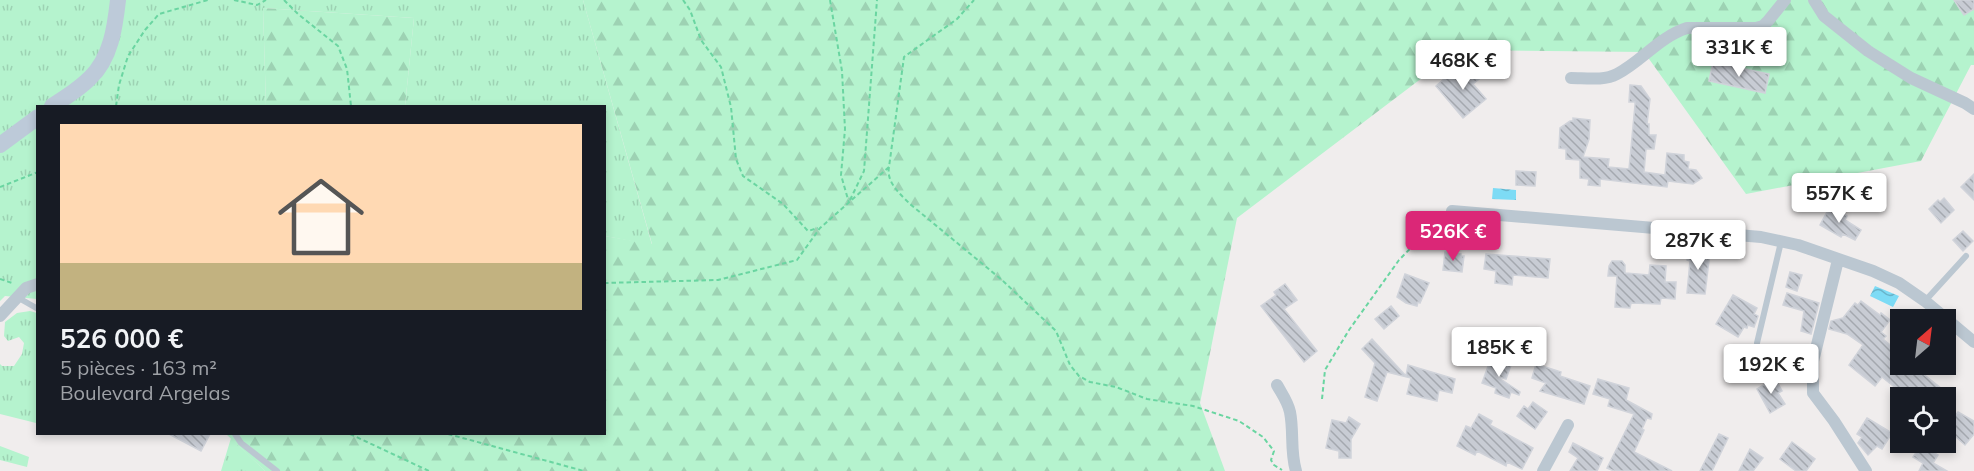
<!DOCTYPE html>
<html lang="fr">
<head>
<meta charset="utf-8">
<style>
	body { margin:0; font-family:Mulish,sans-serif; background:#242831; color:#f1f3f6; height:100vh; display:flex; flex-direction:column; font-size:22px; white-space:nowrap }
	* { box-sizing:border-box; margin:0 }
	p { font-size:20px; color:#9ea1a6 }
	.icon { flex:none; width:33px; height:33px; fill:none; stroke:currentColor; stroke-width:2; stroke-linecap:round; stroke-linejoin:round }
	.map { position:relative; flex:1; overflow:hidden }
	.sheet { position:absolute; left:36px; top:105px; width:570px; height:330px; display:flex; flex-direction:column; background:#171b24; border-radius:0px; box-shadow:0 3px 9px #0003 }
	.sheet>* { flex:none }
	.needle { width:39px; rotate:28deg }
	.controls { position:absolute; left:1890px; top:309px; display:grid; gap:12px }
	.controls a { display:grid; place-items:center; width:66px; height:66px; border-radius:0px; background:#171b24; box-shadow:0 3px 9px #0003; font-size:30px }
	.price { position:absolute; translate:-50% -51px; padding:0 14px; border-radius:6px; background:#fff; color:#222; font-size:20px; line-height:39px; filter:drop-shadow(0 2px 3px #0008) }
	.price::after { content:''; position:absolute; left:50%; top:36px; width:18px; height:14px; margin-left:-9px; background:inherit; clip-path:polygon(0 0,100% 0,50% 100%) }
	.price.on { background:#db2777; color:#fff }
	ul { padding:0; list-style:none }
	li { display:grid; align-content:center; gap:12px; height:318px; padding:0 24px }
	li span { display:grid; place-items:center; height:186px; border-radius:0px; color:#555 }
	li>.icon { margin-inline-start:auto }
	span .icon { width:108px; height:108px; fill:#fffc; stroke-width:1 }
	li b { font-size:26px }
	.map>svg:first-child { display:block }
	.grass { fill:url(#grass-tufts) }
	.forest { fill:url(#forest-firs) }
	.water { fill:url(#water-waves) }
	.building { fill:url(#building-back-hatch); stroke:#d0d3da; stroke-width:1.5 }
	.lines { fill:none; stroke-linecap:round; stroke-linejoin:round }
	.path { stroke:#6ad5a1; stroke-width:2; stroke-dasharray:4.5 3; stroke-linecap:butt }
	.service { stroke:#bbc7d1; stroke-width:6 }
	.minor { stroke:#bbc7d1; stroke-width:12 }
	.secondary { stroke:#bdcad9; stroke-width:16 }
</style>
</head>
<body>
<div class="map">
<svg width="1974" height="471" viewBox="0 0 1974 471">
	<defs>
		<pattern id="grass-tufts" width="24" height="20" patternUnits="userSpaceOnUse" patternTransform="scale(1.5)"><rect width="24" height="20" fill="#b5f3ce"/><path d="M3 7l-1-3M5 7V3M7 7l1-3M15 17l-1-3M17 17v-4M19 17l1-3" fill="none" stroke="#9dd2b3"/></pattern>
		<pattern id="forest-firs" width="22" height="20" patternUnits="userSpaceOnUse" patternTransform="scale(1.5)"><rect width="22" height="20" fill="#b5f3ce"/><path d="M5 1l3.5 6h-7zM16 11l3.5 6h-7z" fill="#9dd2b3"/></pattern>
		<pattern id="water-waves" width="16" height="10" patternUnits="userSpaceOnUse" patternTransform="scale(1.5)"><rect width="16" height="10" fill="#7ddbf5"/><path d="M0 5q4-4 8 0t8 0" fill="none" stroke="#68b4ca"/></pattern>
		<pattern id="building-back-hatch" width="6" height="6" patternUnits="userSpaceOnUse" patternTransform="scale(1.5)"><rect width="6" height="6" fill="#c8ccd4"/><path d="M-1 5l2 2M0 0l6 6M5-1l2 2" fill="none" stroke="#a4a8af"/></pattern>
	</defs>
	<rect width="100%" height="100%" fill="#f0eded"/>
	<path class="grass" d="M0,0H583L652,245L605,236L604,106H405L414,18L263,8L266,106H38L37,299L5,296L0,301Z
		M30,311L37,313L36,423L0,414V364L2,366H14L22,354L24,343L19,337L8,341L4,336L5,322L17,313Z
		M231,438L265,471H221Z
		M0,446L29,457L27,467L0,460Z"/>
	<path class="forest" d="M583,0H1974V65H1971L1921,161L1746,194L1644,52L1459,50L1237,218L1200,403L1225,471H265L226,434H604L605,236L652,244Z
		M263,8L414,18L405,106H266Z"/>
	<path class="water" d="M1493,188L1516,190V200L1492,199Z
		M1875,286L1899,296L1893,307L1870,296Z"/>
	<path class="building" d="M1954,0H1974V9L1964,15Z
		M1713,62L1769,74L1765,93L1709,81Z
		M1473,64L1483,76L1473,84L1486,99L1463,118L1436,86L1452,72L1456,78Z
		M1630,85L1641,86L1650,99L1647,124H1649V135H1656L1654,149H1646L1644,172L1665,175L1667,153L1684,155V161L1689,162L1688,169L1696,170L1702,178L1693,184L1668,181L1667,187L1600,179V186L1588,185L1589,179L1580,178V160L1566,159V149L1559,148L1560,128L1570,121H1573V118L1590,120L1589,139L1583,157L1609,159L1608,167L1629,169L1635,105V102H1629Z
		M1516,171L1536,172L1535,186L1516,185Z
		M1974,174V200L1961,187Z
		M1944,198L1954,210L1941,223L1929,209L1938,200L1940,202Z
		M1832,207L1847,216L1845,220L1861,230L1855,240L1843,234L1841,237L1820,225L1828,210L1830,211Z
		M1963,231L1973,241L1963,251L1953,240Z
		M1688,250L1710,252L1705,294L1687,293L1690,261L1687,260Z
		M1445,252L1461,254V256H1464L1462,272L1443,270Z
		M1486,254L1550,259L1548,278L1513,275L1512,285L1495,283L1496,271L1484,269Z
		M1612,261H1622L1625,265V273L1649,275L1650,265L1666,266L1665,282H1676L1675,299L1661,298L1660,304L1631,303L1630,308L1615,307L1617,276H1608L1609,266Z
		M1790,272L1802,275L1797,291L1786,287Z
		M1405,274L1429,283L1420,303L1418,302L1417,306L1406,303L1397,297Z
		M1285,284L1297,300L1284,309L1317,351L1304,362L1261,306L1276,295L1274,292Z
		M1787,293L1819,303L1811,334L1801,331L1804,311L1783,305Z
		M1733,295L1757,308L1754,314L1758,316L1754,327L1748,325L1747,328L1744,327L1738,337L1716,324Z
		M1861,301L1880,315L1881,313L1890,320L1881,332L1886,336L1883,339L1900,353V364H1929L1922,373L1941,388L1933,398H1908L1882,377L1875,386L1849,365L1863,345L1847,334L1829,329L1831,321L1843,318L1855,303L1858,305Z
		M1391,306L1399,316L1384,329L1375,319Z
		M1372,339L1406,376L1408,365L1455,379L1452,393L1439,390L1437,401L1407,394L1411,378L1387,372L1377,401L1365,397L1375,363L1362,349Z
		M1491,358L1511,365L1506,379L1496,376L1520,392L1519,395L1511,392L1509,398L1495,393L1496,388L1482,383Z
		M1536,364L1561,372L1560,376L1590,386L1584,404L1540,391L1546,383L1532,378Z
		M1775,378L1782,391L1778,393L1785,404L1770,413L1757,389Z
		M1598,379L1629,388L1626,400L1652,414L1651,419L1647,418L1642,429L1644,430L1634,452L1672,471H1614L1607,468L1634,414L1608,406L1610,399L1593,394Z
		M1533,402L1547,412L1535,429L1517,416L1524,406L1528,409Z
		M1958,412L1974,421V434L1965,445L1946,428Z
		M1479,414L1492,421L1490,425L1533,448L1522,469L1507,462L1506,466L1477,451L1475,455L1457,446L1466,426L1471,428Z
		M1349,417L1360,424L1351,439V458H1339V451L1326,448L1332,420L1346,423Z
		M1867,418L1892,433L1882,449L1877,446L1868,455L1858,443L1862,437L1857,434Z
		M169,434H210L201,451Z
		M1719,434L1728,438L1712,471H1700Z
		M1792,442L1815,459L1806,471H1796L1780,459Z
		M1573,443L1603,458L1597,471H1570L1578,458L1569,452Z
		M1921,445L1938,455L1933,463L1947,471H1919L1923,463L1913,457Z
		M1750,449L1763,458L1753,471H1739Z"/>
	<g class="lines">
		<path class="path" d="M234,0L257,5L266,0
			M284,0L298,14L338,46L347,69L351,106
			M683,0L690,10L701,40L721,67L731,107L736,159L743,176L783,204L808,231L818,228
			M830,0L842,71L845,129L841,175L849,203
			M116,106L119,85L128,56L145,30L159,14L208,0
			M889,167C886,182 900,194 910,204L1002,280L1056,331L1070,365L1079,376L1090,382L1116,387L1147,399L1193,406L1239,421L1263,437L1274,451L1271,460L1274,465L1282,470
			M0,187L38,172
			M850,200L864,171L877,0
			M0,279L12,283
			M604,283L718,280L797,260L820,228L889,167L904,57L957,19L974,0
			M1322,399L1325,370L1349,330L1399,260L1442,216
			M350,434L429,471
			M448,434L584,471"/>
		<path class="service" d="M17,297L38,309
			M1925,301L1966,256
			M1757,343L1781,242
			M235,434L241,443L277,471"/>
		<path class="minor" d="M1814,0L1824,16L1868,51L1911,78L1965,103L1974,109
			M1571,78C1585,78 1604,81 1617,74C1642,61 1659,37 1687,28H1756L1763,26L1768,21L1785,0
			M1452,211L1761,237L1798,245L1873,271L1899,283L1925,301L1974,342
			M1838,260L1813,361V393L1834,421L1866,471
			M0,316L26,288L38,284
			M1277,385C1282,394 1288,402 1290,412C1294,432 1290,451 1296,471
			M1543,471L1568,425"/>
		<path class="secondary" d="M52,106C65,98 79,89 90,78C111,58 115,27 118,0
			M0,145L38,117"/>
	</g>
</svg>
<div class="controls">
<a><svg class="needle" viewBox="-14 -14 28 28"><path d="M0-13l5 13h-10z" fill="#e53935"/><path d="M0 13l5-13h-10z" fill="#9ea1a6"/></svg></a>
<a><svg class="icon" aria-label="locate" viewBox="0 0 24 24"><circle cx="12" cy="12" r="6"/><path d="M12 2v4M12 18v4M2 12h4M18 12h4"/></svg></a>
</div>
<b class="price" style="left:1739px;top:78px">331K €</b>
<b class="price" style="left:1463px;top:91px">468K €</b>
<b class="price" style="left:1839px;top:224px">557K €</b>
<b class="price on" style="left:1453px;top:262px">526K €</b>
<b class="price" style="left:1698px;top:271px">287K €</b>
<b class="price" style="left:1499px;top:378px">185K €</b>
<b class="price" style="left:1771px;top:395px">192K €</b>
<section class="sheet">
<ul>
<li><span style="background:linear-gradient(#ffd9b3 75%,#c2b280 0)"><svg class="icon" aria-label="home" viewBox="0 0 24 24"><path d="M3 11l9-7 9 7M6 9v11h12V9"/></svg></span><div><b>526 000 €</b><p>5 pièces · 163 m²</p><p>Boulevard Argelas</p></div></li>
</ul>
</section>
</div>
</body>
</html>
